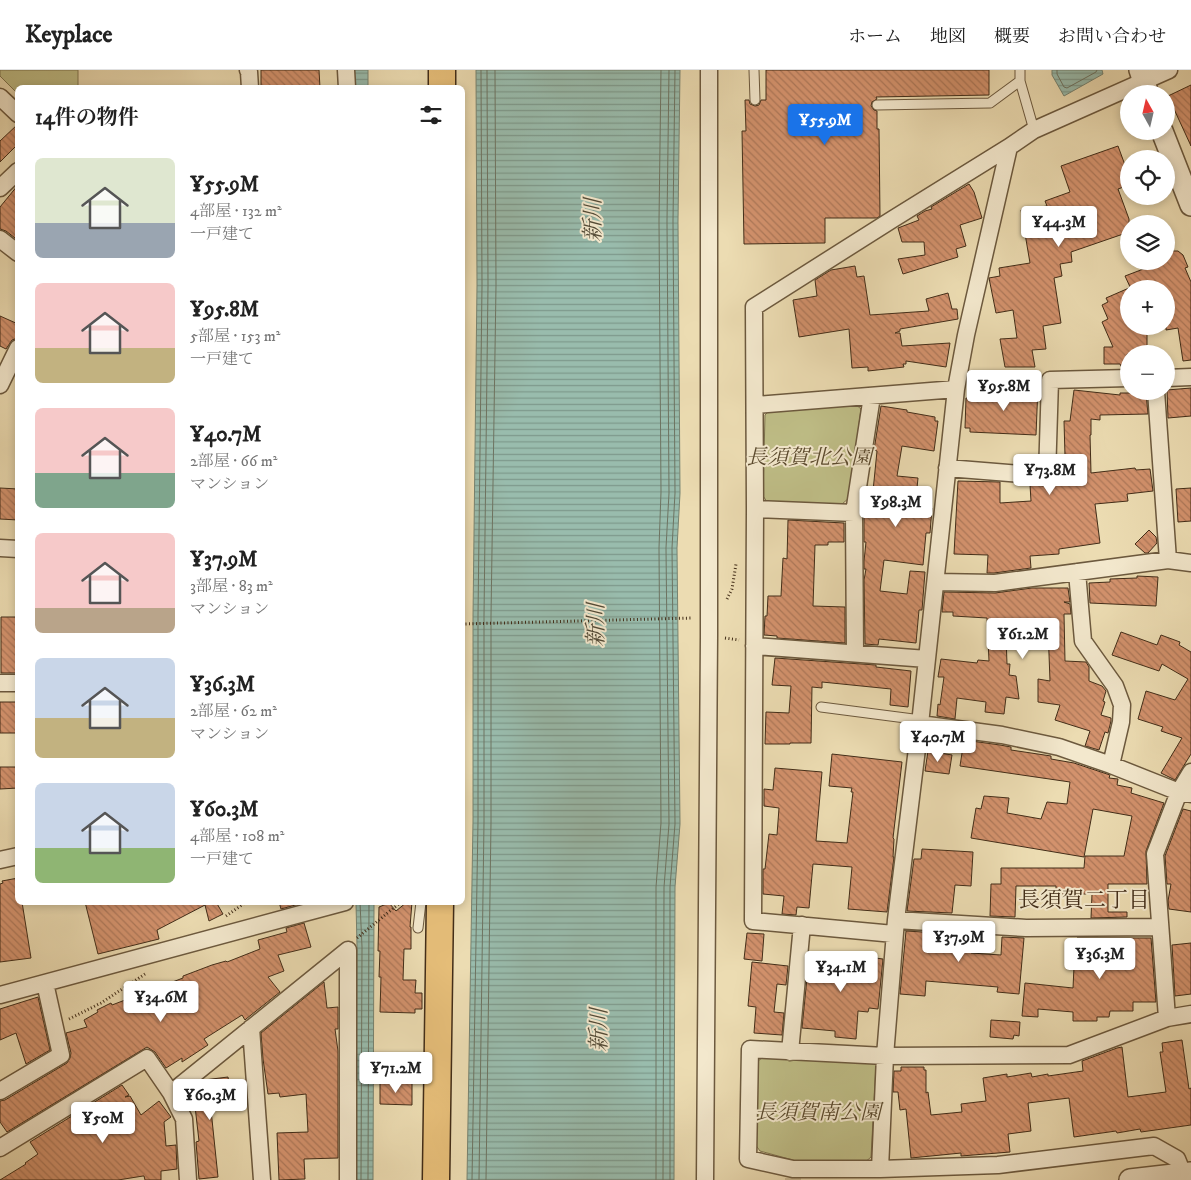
<!DOCTYPE html>
<html lang="ja">
<head>
<meta charset="utf-8">
<style>
	body { margin:0; font-family:"IM FELL DW Pica","Noto Serif JP",serif; background:#f2f2f2; color:#222; height:100vh; display:flex; flex-direction:column; font-size:19px; white-space:nowrap }
	* { box-sizing:border-box; margin:0 }
	p { font-size:16px; color:#767676 }
	.icon { flex:none; width:28px; height:28px; fill:none; stroke:currentColor; stroke-width:2; stroke-linecap:round; stroke-linejoin:round }
	.map { position:relative; flex:1; overflow:hidden }
	.sheet { position:absolute; left:15px; top:15px; width:450px; height:820px; display:flex; flex-direction:column; background:#fff; border-radius:8px; box-shadow:0 2px 8px #0003 }
	.sheet>* { flex:none }
	.needle { width:32px; rotate:352deg }
	.buttons { position:absolute; left:1120px; top:15px; display:grid; gap:10px }
	.buttons a { display:grid; place-items:center; width:55px; height:55px; border-radius:50%; background:#fff; box-shadow:0 2px 8px #0003; font-size:25px }
	.price { position:absolute; translate:-50% -42px; padding:0 11px; border-radius:5px; background:#fff; color:#222; font-size:16px; line-height:32px; filter:drop-shadow(0 1px 2px #0008) }
	.price::after { content:''; position:absolute; left:50%; top:30px; width:15px; height:11px; margin-left:-8px; background:inherit; clip-path:polygon(0 0,100% 0,50% 100%) }
	.price.current { background:#1a73e8; color:#fff }
	ul { padding:0; list-style:none }
	li { display:flex; align-items:center; gap:15px; height:125px; padding:0 20px }
	li span { display:grid; place-items:center; flex:none; width:140px; height:100px; border-radius:8px; color:#555 }
	li>.icon { margin-inline-start:auto }
	span .icon { width:60px; height:60px; fill:#fffc; stroke-width:1 }
	li b { font-size:21px }
	h2 { display:flex; justify-content:space-between; align-items:center; height:60px; padding:0 20px; font-size:21px }
	header { display:flex; align-items:center; gap:30px; box-sizing:border-box; height:70px; padding:0 25px; background:#fff; border-bottom:1px solid #e0e0e0 }
	header strong { font-size:24px }
	nav { display:flex; gap:28px; margin-inline-start:auto; font-size:18px }
	.map>svg:first-child { display:block }
	.park { fill:#bfbe87; stroke:#807650 }
	.water { fill:url(#water-rules); stroke:#768371 }
	.lines { fill:none; stroke-linecap:round; stroke-linejoin:round }
	.shore { stroke:#6e7462; stroke-width:1 }
	.building { fill:url(#building-back-hatch); stroke:#422d18 }
	.minor-tunnel { stroke:#cab993; stroke-width:16; stroke-dasharray:16 8; stroke-linecap:butt }
	.service-casing { stroke:#6c593e; stroke-width:11 }
	.minor-casing { stroke:#6c593e; stroke-width:19 }
	.tertiary-casing { stroke:#6c593e; stroke-width:24 }
	.primary-casing { stroke:#422d18; stroke-width:29 }
	.path { stroke:#422d18; stroke-width:3; stroke-dasharray:1 2.5; stroke-linecap:butt }
	.service { stroke:#f3e8cd; stroke-width:9 }
	.minor { stroke:#f3e8cd; stroke-width:16 }
	.tertiary { stroke:#f3e8cd; stroke-width:21 }
	.primary { stroke:#e6be79; stroke-width:26 }
	.labels { text-anchor:middle; stroke-width:4; stroke-linejoin:round; paint-order:stroke }
	.park-label { font-size:21px; font-style:italic; fill:#5b4a2e; stroke:#f3e8cd }
	.water-label { font-size:22px; font-style:italic; fill:#534a36; stroke:#f3e8cd }
	.neighbourhood-label { font-size:22px; fill:#422d18; stroke:#f3e8cd }
</style>
</head>
<body>
<header>
<strong>Keyplace</strong>
<nav><a>ホーム</a><a>地図</a><a>概要</a><a>お問い合わせ</a></nav>
</header>
<div class="map">
<svg width="1191" height="1110" viewBox="0 0 1191 1110">
	<defs>
		<pattern id="water-rules" width="6" height="5" patternUnits="userSpaceOnUse" patternTransform="scale(1.25)"><rect width="6" height="5" fill="#99bcad"/><path d="M0 2.5h6" fill="none" stroke="#7e998c"/></pattern>
		<pattern id="building-back-hatch" width="6" height="6" patternUnits="userSpaceOnUse" patternTransform="scale(1.25)"><rect width="6" height="6" fill="#d3926d"/><path d="M-1 5l2 2M0 0l6 6M5-1l2 2" fill="none" stroke="#ad7859"/></pattern>
	</defs>
	<rect width="100%" height="100%" fill="#ecdcb2"/>
	<filter id="stains"><feTurbulence type="fractalNoise" baseFrequency=".004" numOctaves="4"/><feColorMatrix values="0 0 0 0 .2 0 0 0 0 .09 0 0 0 0 .02 0 0 0 .5 -.17"/></filter>
	<radialGradient id="worn" r=".72"><stop offset=".6" stop-color="#630" stop-opacity="0"/><stop offset="1" stop-color="#630" stop-opacity=".3"/></radialGradient>
	<path class="park" d="M0,0H78V17L18,18L17,23L0,6Z
		M854,333L861,339L849,428L842,434L768,433L763,426L765,345L769,341Z
		M763,987L870,990L876,995L871,1087L863,1094L811,1095L760,1081L755,1074L757,992Z"/>
	<path class="water" d="M353,0H368V17H353Z
		M476,0H680L678,151L680,423L677,478L680,754L675,817L674,1110H467L473,751V546L477,215Z
		M1052,0H1102L1103,4L1064,26L1052,5Z
		M356,833H374L373,1110H356L357,876Z"/>
	<g class="lines">
		<path class="shore" d="M1057,0V4L1064,17L1067,18L1096,2L1097,0
			M360,832L362,877L361,1110
			M368,1110L369,832
			M472,1110L478,751V546L482,215L481,0
			M479,1110L484,752V546L488,215L487,0
			M486,1110L491,752V546L496,215L495,0
			M656,1110V817L661,753L659,478L661,422L659,151L661,0
			M663,1110L664,817L669,754L666,478L669,423L667,151L669,0
			M670,1110V817L675,754L672,478L675,423L673,151L675,0"/>
	</g>
	<path class="building" d="M261,0H319L320,18H261Z
		M766,0H989V25L876,27L877,29L872,32L871,36L874,40L877,41V59H879L880,146L877,148H825V173L744,174L742,61H746L745,30H749L750,34L755,36L759,35L761,30H766Z
		M1191,15V76L1168,26Z
		M18,54V74L0,92V71Z
		M1118,76L1129,106V115L1118,119L1129,149V162L1071,182L1072,192L1060,194L1062,206L1054,208L1061,253L1043,256L1046,279L1032,280L1035,297H1005L1000,269L1017,268L1013,240L996,243L989,208L1000,206L999,198L1030,193L1021,140L1047,136L1045,131L1070,122L1061,96Z
		M969,114L974,122L982,148L960,155L966,176L956,179L958,187L903,204L898,189L925,185L924,172H902L898,158L919,150L917,146L925,141L932,139L931,137Z
		M18,115V165L15,168L6,161L0,159V137Z
		M1173,181H1178L1183,185L1188,197L1185,198L1191,212V290L1183,291L1178,258L1166,260V219H1131L1125,206L1154,195L1153,191H1166V184Z
		M855,196L857,207L864,206L870,245L929,241L926,229L948,223L952,239H957L958,249L900,259V261L895,263H900L902,276L950,273L946,297L906,291V294H903L904,297L868,301V297L852,298L849,259L799,267L793,230L817,226L815,210L831,200Z
		M1129,218V256H1147V284H1127V298H1122L1120,294H1104V277H1113L1102,252L1108,249L1102,235L1108,232L1106,228Z
		M0,246L18,254V268L12,270L6,279L0,276Z
		M1010,313L1038,316L1036,365L970,362V358H965L966,328H984L985,324L1010,325Z
		M1191,318V346L1168,348L1167,320Z
		M1074,320L1120,325V323H1146L1148,344L1100,345V350L1091,349V365H1090L1091,403L1135,398L1136,400L1150,399L1153,421L1127,424L1128,431L1095,434L1100,473L1059,479V484L1030,486L1031,498L994,503H987L988,485L954,484L958,411L1000,412V433L1031,431L1030,415L1046,416L1052,415L1055,412L1057,407L1058,386H1065L1064,351H1070Z
		M881,336L907,340V342L935,347V351H938L934,381L902,376L897,406L918,408L917,418L921,419L919,437L932,438L930,463H926L923,495L884,490L880,521L907,524L910,501L925,502L922,540H919L916,573L879,569L878,575L865,574L864,510L866,499H864V491L866,472H864V444L866,431H872L877,381L874,380Z
		M1028,387H1038L1037,395L1028,394Z
		M0,418L18,419V450L0,449Z
		M1191,418V451L1178,452L1176,419Z
		M788,450L844,453V472H828V475H815L813,536L845,537V573L777,568V566L764,565L765,546H767L768,526H781L783,488L787,489Z
		M1149,460L1156,467L1157,473L1148,483H1145L1135,474Z
		M1137,506L1158,507L1156,536L1090,533L1089,513L1110,512V509L1137,508Z
		M1032,518H1068L1070,532H1064L1070,534L1071,544H1064L1065,591L1086,592L1089,597V611L1102,616L1106,621L1103,631L1105,632L1101,645L1111,648V651L1108,663L1105,662L1099,680L1085,676L1090,661L1055,650L1060,635L1038,632V609L1050,611L1048,558H1037V552L1008,553L1010,565L1006,566L1007,594H1010L1009,605L1016,606L1019,629L1006,627L1004,644L985,642L986,632L957,628L955,649L937,646L938,634L940,635L944,607H938L941,589L977,593L978,590L989,591L987,548L953,546V542H942L944,522L995,523Z
		M1,547H18V603H1Z
		M1121,562L1157,575L1161,565L1180,572L1179,575L1191,582V684L1175,710L1161,703L1182,668L1161,661L1163,657L1138,649L1146,621L1175,630L1188,609L1162,594L1159,601L1112,585Z
		M775,588L876,595V597L911,601L908,637L890,635L891,619L822,612V618L812,617L811,673H790V674H765L766,642L789,643L791,616L772,615Z
		M0,632H18V663H0Z
		M964,670L1000,675L1011,677V680L1051,686V689L1074,693L1110,705L1109,708L1118,709L1117,715L1132,718L1131,723L1164,733L1146,781L1147,814H1108V842H1127V847L1091,848L1092,824H1056V816H1016L1015,847L990,846L991,814H1001V798H1084L1085,786H1124L1132,746L1093,739L1084,787L971,768L976,738L981,739L984,726L1009,728L1007,743L1041,749L1047,732L1067,734L1070,712L960,696Z
		M928,681L952,685L949,704L925,701Z
		M832,684L902,692L893,768L894,769L893,787H894L887,842L848,839L852,797L813,794L809,838L797,837L796,845L782,844L784,826L763,824V799H765L769,764L777,765L779,738L764,736V719L773,720L775,698L822,702L816,771L847,773L853,722H851L852,718L829,716Z
		M0,697H18V718L0,719Z
		M1183,739L1191,741V842L1169,839L1168,831L1171,814H1167L1165,786Z
		M922,779L973,782L971,816L955,815L952,843L907,841L914,789H921Z
		M18,808V832H22L31,888L0,892V814L3,813L2,811Z
		M85,832H216L223,844L209,851L205,835L157,860L159,869L98,884Z
		M279,832H299V834L281,839Z
		M407,832H412L410,857H411V879H404L403,910H416L415,923H422V939H415V943L380,942L381,907H379L380,881H378L379,837L389,833L396,841Z
		M304,853L311,877L278,885L284,901L268,907L280,922L246,949L245,950L242,945L204,969L208,975L182,992V988L166,998L155,982L147,977L7,1062L0,1052V1031L5,1030L67,993L70,988L71,983L66,963L87,957L84,950L98,942L97,940L111,933L112,935L183,908V906L212,895L226,891L227,892L260,879L258,870L287,862L286,858Z
		M906,861L972,865L971,883L1001,885L1002,867L1024,868L1019,924L997,922L998,917L926,911L925,926L900,924Z
		M747,863L764,864L762,891L744,889Z
		M1077,868H1151L1156,932H1133V941H1110L1109,947H1097V951H1073V942L1038,939V947L1022,946L1025,913L1073,918L1075,876H1077Z
		M1191,873V924L1175,926L1172,875Z
		M812,884L839,887V886L868,889V887L883,889L878,939L869,938L868,942L858,941L856,969L835,967V961L802,958L808,898H811Z
		M752,892L788,896L786,915L777,914L774,942L784,943L782,965L754,963L756,937L748,936Z
		M324,912L327,938L338,937V959H335L338,981V1088L304,1089L305,1109L279,1110L277,1063L308,1062L306,1024L280,1027L279,1023L268,1024L263,989L261,963Z
		M38,927L50,980L26,994L16,963L0,970V939Z
		M991,950L1020,952L1019,966L1014,965L1013,969L990,967Z
		M1182,970L1189,1019L1191,1018V1055L1141,1062L1140,1059L1117,1063L1116,1061L1074,1067L1069,1028L1028,1033L1031,1061L1008,1064L1010,1082L961,1086V1083L911,1088L906,1039L900,1040L898,1022H893L894,1001H901V997H924V1000H926V1023L928,1022L931,1045L962,1042L961,1034L986,1031L983,1008L1007,1004V1007L1031,1003L1032,1007L1048,1004V1006L1083,1001L1082,991L1117,978L1122,977L1128,1027L1166,1022L1160,982H1163L1162,973Z
		M228,1007L229,1013L233,1012L236,1037L211,1040L218,1107L199,1109L196,1072L199,1071L193,1019L199,1018L198,1016L205,1015L204,1010Z
		M380,1012L412,1013V1035L380,1034Z
		M122,1015L129,1025L125,1027L130,1026L141,1045L159,1031L171,1047L164,1052L166,1076L176,1075L177,1099L161,1101V1110H145L144,1106H143L118,1110H0L26,1094L25,1093L38,1084L30,1072Z"/>
	<g class="lines">
		<path class="minor-tunnel" d="M793,1108V1110"/>
		<g class="service-casing">
			<path id="service" d="M754,0L755,30
				M1020,11L1034,60
				M877,35L990,33L1020,11V0
				M821,637L921,650
				M418,858L421,832"/>
		</g>
		<g class="minor-casing">
			<path id="minor" d="M248,0L249,2L250,18
				M346,0L347,18
				M0,27L18,44
				M0,118L18,101
				M0,169L18,183
				M1166,308L1191,307
				M0,315L18,278
				M1156,321L1168,490
				M755,335L956,319
				M947,398L1047,406L1050,310L1129,308
				M755,439L854,443
				M0,478L18,479
				M1077,502L1083,571L1115,616L1122,635L1121,652L1111,695
				M936,512L995,513L1168,490L1191,493
				M754,576L927,589
				M855,583L854,443L872,326
				M0,613H18
				M920,654L1002,665L1059,677L1111,695L1179,722L1191,724
				M0,790L18,786
				M896,850L1026,858L1160,857
				M894,864L753,851L755,439L754,237L893,149L1009,77L1034,60L1169,0
				M348,880V1110
				M0,925L345,832
				M1167,948L1155,784L1179,722L1191,702
				M251,958L262,1110
				M790,982L802,855
				M0,1021L61,985L45,913
				M171,1023L348,880
				M0,1078L147,988L171,1023L184,1049L188,1110
				M880,1099L885,986L896,850L920,654L956,319L966,265L1009,77
				M705,1110L709,566V0
				M1182,1110L1183,1104L1177,1089L1154,1076L998,1095L880,1099H793L748,1089L750,979L885,986L1069,985L1167,948L1191,944"/>
		</g>
		<g class="tertiary-casing">
			<path id="tertiary" d="M1140,0L1148,24
				M1162,61L1191,135
				M1130,1110L1191,1103"/>
		</g>
		<g class="primary-casing">
			<path id="primary" d="M442,18V0
				M436,1110L440,832"/>
		</g>
		<path class="path" d="M727,529L732,519L736,494
			M462,554L692,548
			M725,568L739,570
			M226,846L246,832
			M357,868L401,832
			M69,949L101,933L145,904"/>
		<use href="#service" class="service"/>
		<use href="#minor" class="minor"/>
		<use href="#tertiary" class="tertiary"/>
		<use href="#primary" class="primary"/>
	</g>
	<g class="labels">
		<g class="park-label">
			<text x="809" y="394">長須賀北公園</text>
			<text x="818" y="1049">長須賀南公園</text>
		</g>
		<g class="water-label">
			<text transform="translate(592 150) rotate(-90)" y="8">新川</text>
			<text transform="translate(595 555) rotate(-90)" y="8">新川</text>
			<text transform="translate(598 960) rotate(-90)" y="8">新川</text>
		</g>
		<g class="neighbourhood-label">
			<text x="1084" y="837">長須賀二丁目</text>
		</g>
	</g>
	<rect width="100%" height="100%" filter="url(#stains)"/>
	<rect width="100%" height="100%" fill="url(#worn)"/>
</svg>
<div class="buttons">
<a><svg class="needle" viewBox="-14 -14 28 28"><path d="M0-13l5 13h-10z" fill="#e53935"/><path d="M0 13l5-13h-10z" fill="#767676"/></svg></a>
<a><svg class="icon" aria-label="locate" viewBox="0 0 24 24"><circle cx="12" cy="12" r="6"/><path d="M12 2v4M12 18v4M2 12h4M18 12h4"/></svg></a>
<a><svg class="icon" aria-label="layers" viewBox="0 0 24 24"><path d="M12 4l9 5-9 5-9-5zM3 14l9 5 9-5"/></svg></a>
<a>+</a>
<a>−</a>
</div>
<b class="price current" style="left:825px;top:76px">¥55.9M</b>
<b class="price" style="left:1059px;top:178px">¥44.3M</b>
<b class="price" style="left:1004px;top:342px">¥95.8M</b>
<b class="price" style="left:1050px;top:426px">¥73.8M</b>
<b class="price" style="left:896px;top:458px">¥98.3M</b>
<b class="price" style="left:1023px;top:590px">¥61.2M</b>
<b class="price" style="left:938px;top:693px">¥40.7M</b>
<b class="price" style="left:959px;top:893px">¥37.9M</b>
<b class="price" style="left:1100px;top:910px">¥36.3M</b>
<b class="price" style="left:841px;top:923px">¥34.1M</b>
<b class="price" style="left:161px;top:953px">¥34.6M</b>
<b class="price" style="left:396px;top:1024px">¥71.2M</b>
<b class="price" style="left:210px;top:1051px">¥60.3M</b>
<b class="price" style="left:103px;top:1074px">¥50M</b>
<section class="sheet">
<h2>14件の物件<svg class="icon" aria-label="filters" viewBox="0 0 24 24"><path d="M4 7h16M4 17h16"/><circle cx="9" cy="7" r="2"/><circle cx="15" cy="17" r="2"/></svg></h2>
<ul>
<li><span style="background:linear-gradient(#dfe7d0 65%,#9aa5b1 0)"><svg class="icon" aria-label="home" viewBox="0 0 24 24"><path d="M3 11l9-7 9 7M6 9v11h12V9"/></svg></span><div><b>¥55.9M</b><p>4部屋 · 132 m²</p><p>一戸建て</p></div></li>
<li><span style="background:linear-gradient(#f6c9c9 65%,#c2b280 0)"><svg class="icon" aria-label="home" viewBox="0 0 24 24"><path d="M3 11l9-7 9 7M6 9v11h12V9"/></svg></span><div><b>¥95.8M</b><p>5部屋 · 153 m²</p><p>一戸建て</p></div></li>
<li><span style="background:linear-gradient(#f6c9c9 65%,#7fa58c 0)"><svg class="icon" aria-label="home" viewBox="0 0 24 24"><path d="M3 11l9-7 9 7M6 9v11h12V9"/></svg></span><div><b>¥40.7M</b><p>2部屋 · 66 m²</p><p>マンション</p></div></li>
<li><span style="background:linear-gradient(#f6c9c9 75%,#b9a48a 0)"><svg class="icon" aria-label="home" viewBox="0 0 24 24"><path d="M3 11l9-7 9 7M6 9v11h12V9"/></svg></span><div><b>¥37.9M</b><p>3部屋 · 83 m²</p><p>マンション</p></div></li>
<li><span style="background:linear-gradient(#c9d6e8 60%,#c2b280 0)"><svg class="icon" aria-label="home" viewBox="0 0 24 24"><path d="M3 11l9-7 9 7M6 9v11h12V9"/></svg></span><div><b>¥36.3M</b><p>2部屋 · 62 m²</p><p>マンション</p></div></li>
<li><span style="background:linear-gradient(#c9d6e8 65%,#8fb573 0)"><svg class="icon" aria-label="home" viewBox="0 0 24 24"><path d="M3 11l9-7 9 7M6 9v11h12V9"/></svg></span><div><b>¥60.3M</b><p>4部屋 · 108 m²</p><p>一戸建て</p></div></li>
</ul>
</section>
</div>
</body>
</html>
